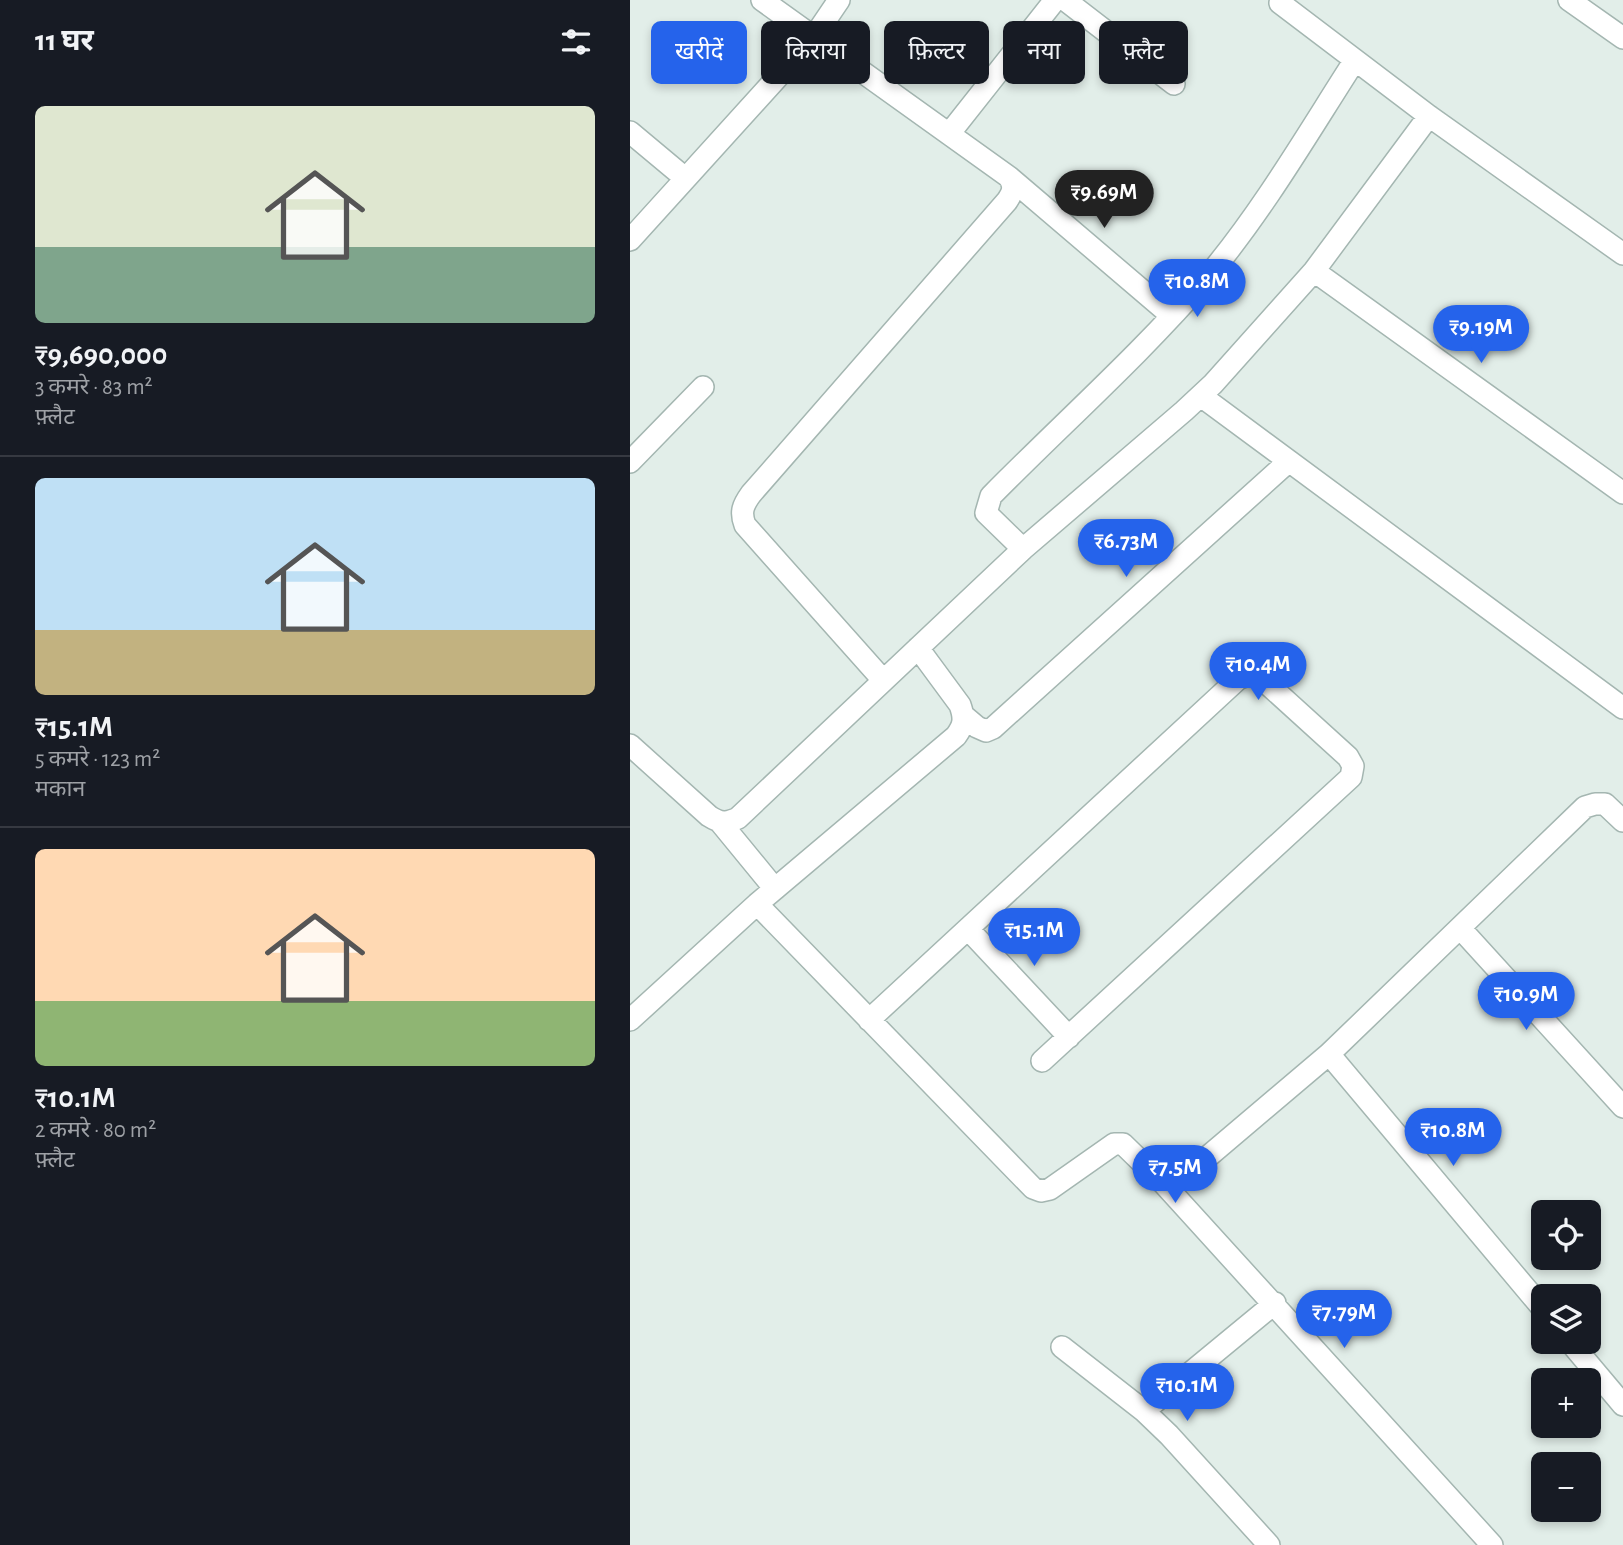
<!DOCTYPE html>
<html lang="hi">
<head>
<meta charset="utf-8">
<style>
	body { margin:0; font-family:"Alegreya Sans","Noto Sans Devanagari",sans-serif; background:#242831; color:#f1f3f6; height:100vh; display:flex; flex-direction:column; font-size:26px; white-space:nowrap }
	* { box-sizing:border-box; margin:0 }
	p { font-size:23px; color:#9ea1a6 }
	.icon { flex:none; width:38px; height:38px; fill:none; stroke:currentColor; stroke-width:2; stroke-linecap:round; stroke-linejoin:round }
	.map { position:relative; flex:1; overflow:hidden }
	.drawer { display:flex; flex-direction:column; background:#171b24; width:630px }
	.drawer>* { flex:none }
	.banner { position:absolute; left:21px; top:21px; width:665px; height:63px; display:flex; gap:14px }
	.tools { position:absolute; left:901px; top:1200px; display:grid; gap:14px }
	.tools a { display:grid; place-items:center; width:70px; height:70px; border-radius:10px; background:#171b24; box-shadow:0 4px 10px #0003; font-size:35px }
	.price { position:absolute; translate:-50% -60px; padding:0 16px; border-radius:24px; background:#2563eb; color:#fff; font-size:23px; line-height:46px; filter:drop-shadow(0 2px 4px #0008) }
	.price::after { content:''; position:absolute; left:50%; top:42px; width:21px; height:16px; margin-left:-10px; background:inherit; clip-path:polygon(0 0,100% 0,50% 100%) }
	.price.current { background:#222; color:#fff }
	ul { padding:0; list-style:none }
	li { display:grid; align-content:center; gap:14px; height:371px; padding:0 35px }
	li+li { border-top:2px solid #363941 }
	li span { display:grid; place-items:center; height:217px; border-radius:10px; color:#555 }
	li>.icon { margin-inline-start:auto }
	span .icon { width:126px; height:126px; fill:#fffc; stroke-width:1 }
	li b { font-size:30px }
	h2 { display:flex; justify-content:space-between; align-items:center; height:84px; padding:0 35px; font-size:30px }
	.pill { padding:0 24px; border-radius:10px; background:#171b24; box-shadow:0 4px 10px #0003; font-size:24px; line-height:63px }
	.pill.current { background:#2563eb; color:#fff }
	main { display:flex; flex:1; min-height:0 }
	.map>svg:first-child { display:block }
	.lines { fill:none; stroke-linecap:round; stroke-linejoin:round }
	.street-casing { stroke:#a4b6b1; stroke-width:24 }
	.street { stroke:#fff; stroke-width:21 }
</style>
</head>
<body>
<main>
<section class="drawer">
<h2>11 घर<svg class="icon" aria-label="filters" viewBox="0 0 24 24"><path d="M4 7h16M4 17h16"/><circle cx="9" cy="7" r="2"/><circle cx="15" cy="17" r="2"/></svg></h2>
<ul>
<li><span style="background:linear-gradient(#dfe7d0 65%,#7fa58c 0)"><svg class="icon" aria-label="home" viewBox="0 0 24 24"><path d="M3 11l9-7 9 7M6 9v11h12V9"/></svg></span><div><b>₹9,690,000</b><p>3 कमरे · 83 m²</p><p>फ़्लैट</p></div></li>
<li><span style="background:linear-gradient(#bfe0f5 70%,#c2b280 0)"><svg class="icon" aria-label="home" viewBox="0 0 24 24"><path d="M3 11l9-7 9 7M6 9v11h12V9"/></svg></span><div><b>₹15.1M</b><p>5 कमरे · 123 m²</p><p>मकान</p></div></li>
<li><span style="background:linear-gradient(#ffd9b3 70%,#8fb573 0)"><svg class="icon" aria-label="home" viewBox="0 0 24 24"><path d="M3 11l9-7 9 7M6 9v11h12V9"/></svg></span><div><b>₹10.1M</b><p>2 कमरे · 80 m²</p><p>फ़्लैट</p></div></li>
</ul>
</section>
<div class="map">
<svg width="993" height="1545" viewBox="0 0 993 1545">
	<rect width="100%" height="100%" fill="#e2eee9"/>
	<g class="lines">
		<g class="street-casing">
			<path id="street" d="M132,0L379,177C385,187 383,192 377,201L121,494C113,505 110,512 115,525L253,680
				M435,0L544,84
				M939,0L993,38
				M650,3L799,116L993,254
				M0,132L55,178
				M319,134L425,0
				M379,177L542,316
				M0,240L184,37L209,0
				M684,271L993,493
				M571,396L993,708
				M0,462L73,387
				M393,549L356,513L361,496C433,423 511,354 578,276C634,209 678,133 725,60
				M334,716L347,727L356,731L363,728L659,461
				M0,745L79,816C90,823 96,824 108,818L393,549L554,411L583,384L684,271L799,116
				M90,822L145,889
				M127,904L403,1188L411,1191L420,1189L484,1144H493L534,1184L548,1182L699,1054L955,807L965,804H975L993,821
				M830,928L993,1107
				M338,929L439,1037
				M0,1020L127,904L326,736C334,725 335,719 330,705L288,648
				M239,1020L608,679L620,674L631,678L718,757L723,766L721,777L412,1061
				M699,1054L914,1310
				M534,1184L862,1545
				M940,1342L993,1405
				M432,1347L514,1411L539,1435L639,1545
				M514,1411L645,1303"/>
		</g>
		<use href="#street" class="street"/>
	</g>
</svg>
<div class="tools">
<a><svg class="icon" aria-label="locate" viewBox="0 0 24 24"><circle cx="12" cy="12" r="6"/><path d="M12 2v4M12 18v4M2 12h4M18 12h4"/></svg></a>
<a><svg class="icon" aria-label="layers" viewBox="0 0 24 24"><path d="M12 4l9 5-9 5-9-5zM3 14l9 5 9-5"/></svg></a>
<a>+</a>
<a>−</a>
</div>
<b class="price current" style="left:474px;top:230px">₹9.69M</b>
<b class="price" style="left:567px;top:319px">₹10.8M</b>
<b class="price" style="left:851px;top:365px">₹9.19M</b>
<b class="price" style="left:496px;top:579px">₹6.73M</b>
<b class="price" style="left:628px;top:702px">₹10.4M</b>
<b class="price" style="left:404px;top:968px">₹15.1M</b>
<b class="price" style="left:896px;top:1032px">₹10.9M</b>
<b class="price" style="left:823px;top:1168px">₹10.8M</b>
<b class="price" style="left:545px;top:1205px">₹7.5M</b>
<b class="price" style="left:714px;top:1350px">₹7.79M</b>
<b class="price" style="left:557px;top:1423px">₹10.1M</b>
<div class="banner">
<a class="pill current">खरीदें</a>
<a class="pill">किराया</a>
<a class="pill">फ़िल्टर</a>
<a class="pill">नया</a>
<a class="pill">फ़्लैट</a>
</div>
</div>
</main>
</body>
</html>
